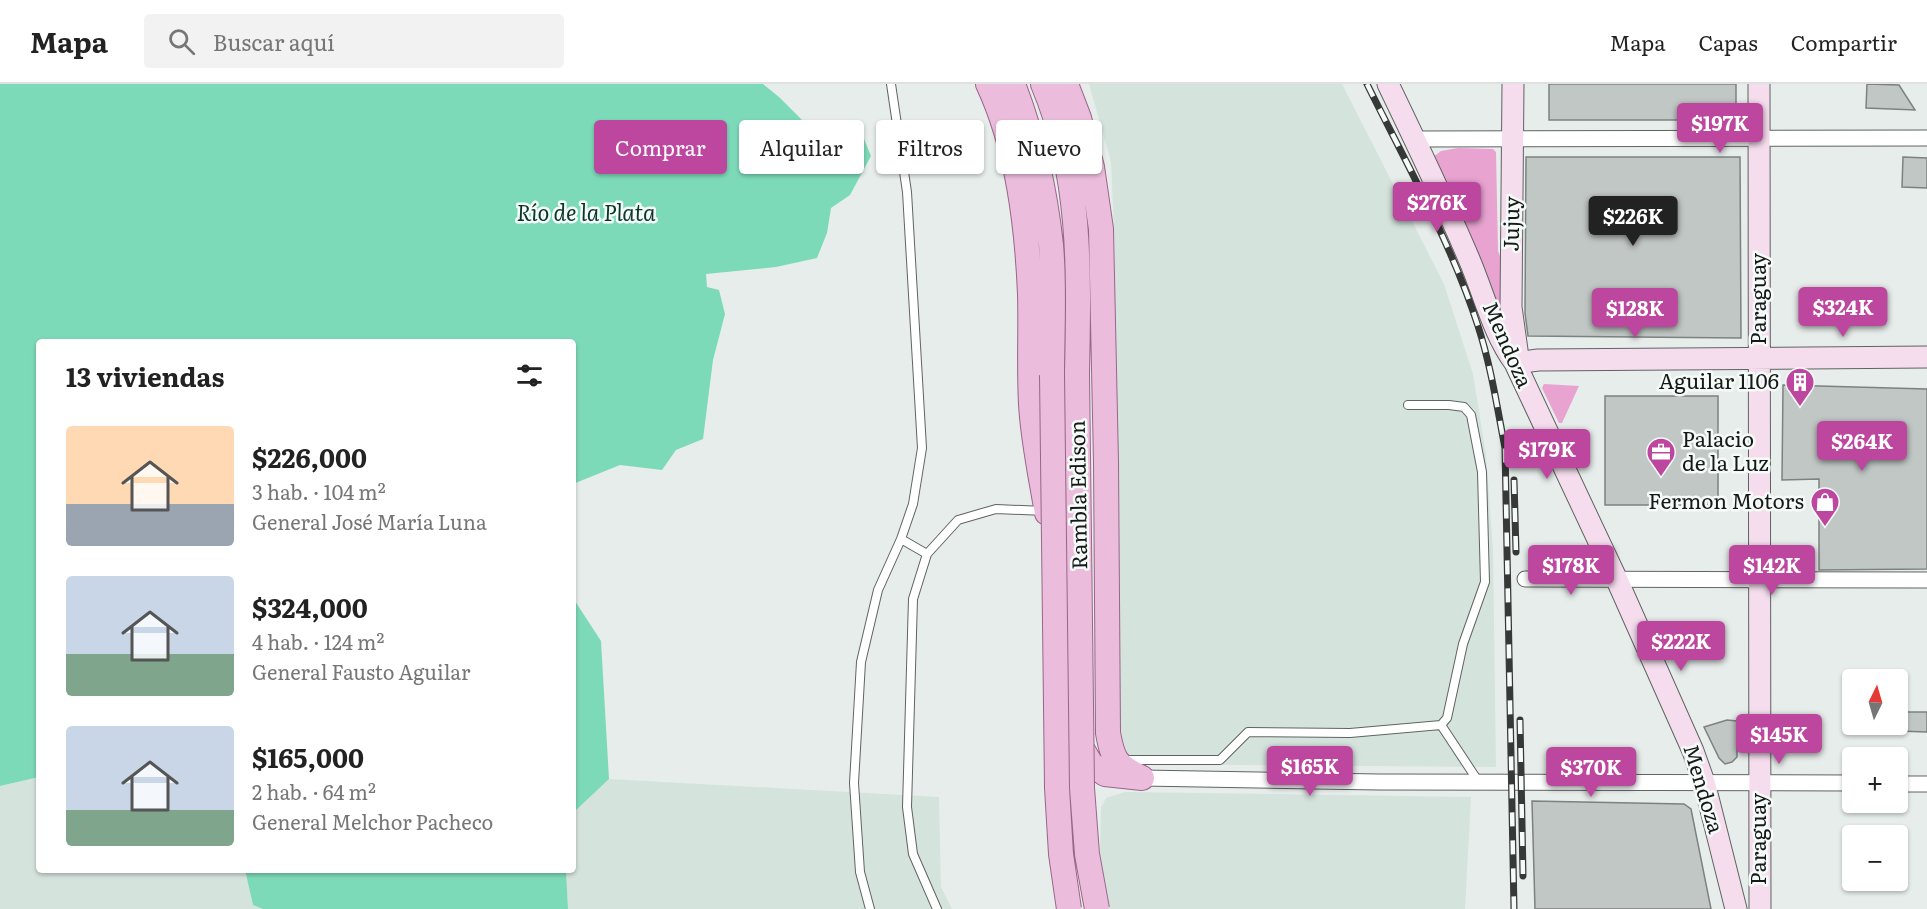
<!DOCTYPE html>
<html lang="es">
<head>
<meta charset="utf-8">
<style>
	body { margin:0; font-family:Literata,serif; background:#f2f2f2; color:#222; height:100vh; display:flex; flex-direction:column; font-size:22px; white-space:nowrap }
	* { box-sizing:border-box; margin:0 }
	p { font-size:20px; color:#767676 }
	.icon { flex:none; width:33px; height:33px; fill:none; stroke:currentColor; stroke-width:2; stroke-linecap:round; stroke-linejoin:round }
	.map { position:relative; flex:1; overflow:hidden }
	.drawer { position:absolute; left:36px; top:255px; width:540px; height:534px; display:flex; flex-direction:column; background:#fff; border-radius:6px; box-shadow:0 2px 4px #0004 }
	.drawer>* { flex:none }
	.hud { position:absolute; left:594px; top:36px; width:570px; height:54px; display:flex; gap:12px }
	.needle { width:39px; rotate:5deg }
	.tools { position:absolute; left:1842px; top:585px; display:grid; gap:12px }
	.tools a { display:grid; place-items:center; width:66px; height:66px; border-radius:6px; background:#fff; box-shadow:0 2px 4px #0004; font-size:30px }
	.price { position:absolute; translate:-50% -51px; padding:0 14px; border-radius:6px; background:#bd479e; color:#fff; font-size:20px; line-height:39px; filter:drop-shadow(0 2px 3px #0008) }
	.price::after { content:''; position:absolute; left:50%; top:36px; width:18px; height:14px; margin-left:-9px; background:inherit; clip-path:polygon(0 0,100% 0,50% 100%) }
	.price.current { background:#222; color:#fff }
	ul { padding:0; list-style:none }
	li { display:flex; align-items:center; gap:18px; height:150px; padding:0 30px }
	li span { display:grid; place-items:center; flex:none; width:168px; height:120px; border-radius:6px; color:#555 }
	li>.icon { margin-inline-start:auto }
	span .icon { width:72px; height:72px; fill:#fffc; stroke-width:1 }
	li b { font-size:26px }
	h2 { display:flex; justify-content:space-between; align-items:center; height:72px; padding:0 30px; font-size:26px }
	.chip { padding:0 21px; border-radius:6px; background:#fff; box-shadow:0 2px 4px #0004; font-size:21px; line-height:54px }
	.chip.current { background:#bd479e; color:#fff }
	header { display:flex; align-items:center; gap:36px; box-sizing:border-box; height:84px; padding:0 30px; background:#fff; border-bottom:2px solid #e0e0e0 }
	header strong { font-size:28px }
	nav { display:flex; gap:33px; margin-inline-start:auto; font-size:21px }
	.search { width:420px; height:54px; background:#f2f2f2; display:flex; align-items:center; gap:15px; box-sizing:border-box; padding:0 21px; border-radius:6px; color:#767676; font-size:22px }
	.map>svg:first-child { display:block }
	.built { fill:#d5e3dd }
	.green { fill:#e8a3d1 }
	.water { fill:#7ddab8 }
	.building { fill:#c1c7c4; stroke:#7d8280; stroke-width:1.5 }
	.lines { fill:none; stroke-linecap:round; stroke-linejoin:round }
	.lane-casing { stroke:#5f6462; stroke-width:10 }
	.street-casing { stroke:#5f6462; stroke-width:17 }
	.secondary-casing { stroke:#5f6462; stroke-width:23 }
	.primary-casing { stroke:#986688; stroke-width:26 }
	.lane { stroke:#fff; stroke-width:8 }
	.street { stroke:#fff; stroke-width:15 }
	.secondary { stroke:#f5dded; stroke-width:21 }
	.primary { stroke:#ebbcdc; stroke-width:24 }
	.rail-casing { stroke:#373938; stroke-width:7 }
	.rail { stroke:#f5fbf8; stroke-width:4.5; stroke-dasharray:14; stroke-linecap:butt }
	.primary-bridge-casing { stroke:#986688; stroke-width:26; stroke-linecap:butt }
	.primary-bridge { stroke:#ebbcdc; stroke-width:24 }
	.labels { text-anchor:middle; stroke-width:5; stroke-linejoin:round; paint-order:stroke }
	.street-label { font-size:21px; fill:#171918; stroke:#f5fbf8 }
	.poi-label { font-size:21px; fill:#171918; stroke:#f5fbf8; text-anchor:end }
	.water-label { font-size:22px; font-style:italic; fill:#0b3629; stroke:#f5fbf8 }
</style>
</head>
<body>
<header>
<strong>Mapa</strong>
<div class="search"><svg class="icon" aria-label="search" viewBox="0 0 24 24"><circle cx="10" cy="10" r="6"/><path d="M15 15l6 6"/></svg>Buscar aquí</div>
<nav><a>Mapa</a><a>Capas</a><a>Compartir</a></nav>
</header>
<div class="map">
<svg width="1927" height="825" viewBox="0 0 1927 825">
	<rect width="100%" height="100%" fill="#e7edeb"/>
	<path class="built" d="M1089,0H1342L1444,200L1473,290L1486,371L1493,466L1496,683L1112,680L1115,171L1111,78Z
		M39,693V786H245L253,821L263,825H0V702Z
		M609,695L939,713L941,803L952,825H568L566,786H573V729Z
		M1125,708L1471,713L1465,825H1104L1100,774L1101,724L1106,714Z"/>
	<path class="green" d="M1458,64L1493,65L1496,68L1498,167L1504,183V225L1498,222L1433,73L1441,67Z
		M1544,300L1579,302L1562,339H1559L1542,304Z"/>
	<path class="water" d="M0,0H763L779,13L817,51L857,38L871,72L850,111L831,124L827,149L817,174L776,183L706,190L707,203L719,206L725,230L713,276L703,355L676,366L662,386L620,381L573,400V258H39V693L0,702Z
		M573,514L601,557L609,695L573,729Z
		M245,786H566L568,825H263L253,821Z"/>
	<path class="building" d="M1549,0H1736V36H1549Z
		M1867,0L1899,1L1915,26L1866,24Z
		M1526,73H1740L1741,254L1528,252L1525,229Z
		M1903,73L1927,74V104L1902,103Z
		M1783,301L1927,305V485L1819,486V395L1782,396Z
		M1605,312H1718V421H1605Z
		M1898,628H1927V648L1898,647Z
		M1727,636L1737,637V673L1732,678L1725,680L1719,674L1704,643Z
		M1532,717L1684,720L1691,725L1711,825H1535Z"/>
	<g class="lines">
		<g class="lane-casing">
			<path id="lane" d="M901,455L927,470
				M1441,641L1478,697
				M1125,676H1220L1248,648L1350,649L1441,641L1447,634L1463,560L1485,498L1482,388L1471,331L1464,323L1449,321H1408
				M870,825L860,788L854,699L861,578L878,506L901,455L913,420L922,364L907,108L891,0
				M937,825L913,770L907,723L913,515L927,470L958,436L996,425L1045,427"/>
		</g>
		<g class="street-casing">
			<path id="street" d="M1415,55L1927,54
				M1525,495L1927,496
				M1142,694L1379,698L1852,699
				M1898,700H1927"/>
		</g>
		<g class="secondary-casing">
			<path id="secondary" d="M1388,0C1416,58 1444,116 1469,175C1484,210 1493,249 1515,279L1617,496L1693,667L1704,698L1736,825
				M1513,0L1511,223L1517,266L1515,279
				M1759,0L1760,825
				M1515,279L1538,276L1927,273"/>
		</g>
		<g class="primary-casing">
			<path id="primary" d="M988,0C1018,64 1027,141 1030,210C1031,247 1029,284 1031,320C1033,357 1041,393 1047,429
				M1013,0C1033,52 1045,106 1051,161C1055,204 1052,248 1052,291
				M1043,0C1082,92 1079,191 1077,289
				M1066,0L1079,34L1092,83L1101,145L1106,378L1108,649C1113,676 1116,681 1140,693
				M1064,553L1077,656L1091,680L1105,690L1142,694"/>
		</g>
		<use href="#lane" class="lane"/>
		<use href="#street" class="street"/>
		<use href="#secondary" class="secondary"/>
		<use href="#primary" class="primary"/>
		<g class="rail-casing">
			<path id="rail" d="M1367,0C1406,79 1451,158 1478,242C1491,282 1497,323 1505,364L1514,825
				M1514,396L1516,468
				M1520,636L1523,792"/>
		</g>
		<use href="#rail" class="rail"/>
		<g class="primary-bridge-casing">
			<path id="primary-bridge" d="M1077,289L1082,704L1087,770L1097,825
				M1052,291L1057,704L1061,770L1069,825"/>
		</g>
		<use href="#primary-bridge" class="primary-bridge"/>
	</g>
	<defs>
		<g id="building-pin" transform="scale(1.5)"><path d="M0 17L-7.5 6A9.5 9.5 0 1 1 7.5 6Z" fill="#bd479e" stroke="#f5fbf8"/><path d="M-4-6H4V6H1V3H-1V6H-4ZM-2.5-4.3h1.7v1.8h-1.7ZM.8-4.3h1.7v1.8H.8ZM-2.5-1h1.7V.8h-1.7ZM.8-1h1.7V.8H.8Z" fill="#fff"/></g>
		<g id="office-pin" transform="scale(1.5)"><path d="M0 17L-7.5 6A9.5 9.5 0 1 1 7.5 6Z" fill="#bd479e" stroke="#f5fbf8"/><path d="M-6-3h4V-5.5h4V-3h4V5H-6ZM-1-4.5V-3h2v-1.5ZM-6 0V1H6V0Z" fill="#fff"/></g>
		<g id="shop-pin" transform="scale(1.5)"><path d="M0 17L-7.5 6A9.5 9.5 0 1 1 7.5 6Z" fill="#bd479e" stroke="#f5fbf8"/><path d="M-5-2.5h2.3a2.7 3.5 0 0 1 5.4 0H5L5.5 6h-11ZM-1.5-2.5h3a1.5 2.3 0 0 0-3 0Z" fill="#fff"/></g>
	</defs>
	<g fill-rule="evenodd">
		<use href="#building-pin" x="1800" y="298"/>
		<use href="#office-pin" x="1661" y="368"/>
		<use href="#shop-pin" x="1825" y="418"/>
	</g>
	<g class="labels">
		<g class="street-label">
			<text transform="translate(1512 140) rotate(-89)" y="7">Jujuy</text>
			<text transform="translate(1759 215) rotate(-90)" y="7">Paraguay</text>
			<text transform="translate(1507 261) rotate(66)" y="7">Mendoza</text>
			<text transform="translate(1079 411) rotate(-91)" y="7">Rambla Edison</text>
			<text transform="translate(1703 705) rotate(73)" y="7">Mendoza</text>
			<text transform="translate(1759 755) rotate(-90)" y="7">Paraguay</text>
		</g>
		<g class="poi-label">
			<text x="1779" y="305">Aguilar 1106</text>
			<text x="1682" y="363" text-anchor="start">Palacio<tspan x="1682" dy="24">de la Luz</tspan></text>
			<text x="1804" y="425">Fermon Motors</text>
		</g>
		<g class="water-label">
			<text x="586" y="137">Río de la Plata</text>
		</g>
	</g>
</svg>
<div class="tools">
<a><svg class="needle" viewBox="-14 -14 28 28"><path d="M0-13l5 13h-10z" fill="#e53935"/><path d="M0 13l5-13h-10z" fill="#767676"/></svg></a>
<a>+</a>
<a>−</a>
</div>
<b class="price" style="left:1720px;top:70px">$197K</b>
<b class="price" style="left:1437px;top:149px">$276K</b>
<b class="price current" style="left:1633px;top:163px">$226K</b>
<b class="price" style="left:1843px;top:254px">$324K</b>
<b class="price" style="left:1635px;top:255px">$128K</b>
<b class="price" style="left:1862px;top:388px">$264K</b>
<b class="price" style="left:1547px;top:396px">$179K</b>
<b class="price" style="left:1571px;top:512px">$178K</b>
<b class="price" style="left:1772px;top:512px">$142K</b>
<b class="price" style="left:1681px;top:588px">$222K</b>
<b class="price" style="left:1779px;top:681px">$145K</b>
<b class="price" style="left:1310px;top:713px">$165K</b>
<b class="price" style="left:1591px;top:714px">$370K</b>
<div class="hud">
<a class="chip current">Comprar</a>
<a class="chip">Alquilar</a>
<a class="chip">Filtros</a>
<a class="chip">Nuevo</a>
</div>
<section class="drawer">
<h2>13 viviendas<svg class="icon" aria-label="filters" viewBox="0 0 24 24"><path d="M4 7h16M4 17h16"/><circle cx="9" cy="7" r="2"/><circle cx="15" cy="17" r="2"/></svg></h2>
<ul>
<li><span style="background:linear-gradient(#ffd9b3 65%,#9aa5b1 0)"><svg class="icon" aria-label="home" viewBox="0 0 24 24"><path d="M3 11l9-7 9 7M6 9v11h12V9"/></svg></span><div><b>$226,000</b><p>3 hab. · 104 m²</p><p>General José María Luna</p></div></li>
<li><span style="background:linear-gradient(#c9d6e8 65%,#7fa58c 0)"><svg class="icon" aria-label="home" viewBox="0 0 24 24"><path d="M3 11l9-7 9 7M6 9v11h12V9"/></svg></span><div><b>$324,000</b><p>4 hab. · 124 m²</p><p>General Fausto Aguilar</p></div></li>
<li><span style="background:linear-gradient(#c9d6e8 70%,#7fa58c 0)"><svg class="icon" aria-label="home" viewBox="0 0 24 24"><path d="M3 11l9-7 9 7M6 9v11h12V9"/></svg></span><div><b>$165,000</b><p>2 hab. · 64 m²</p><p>General Melchor Pacheco</p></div></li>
</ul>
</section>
</div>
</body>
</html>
